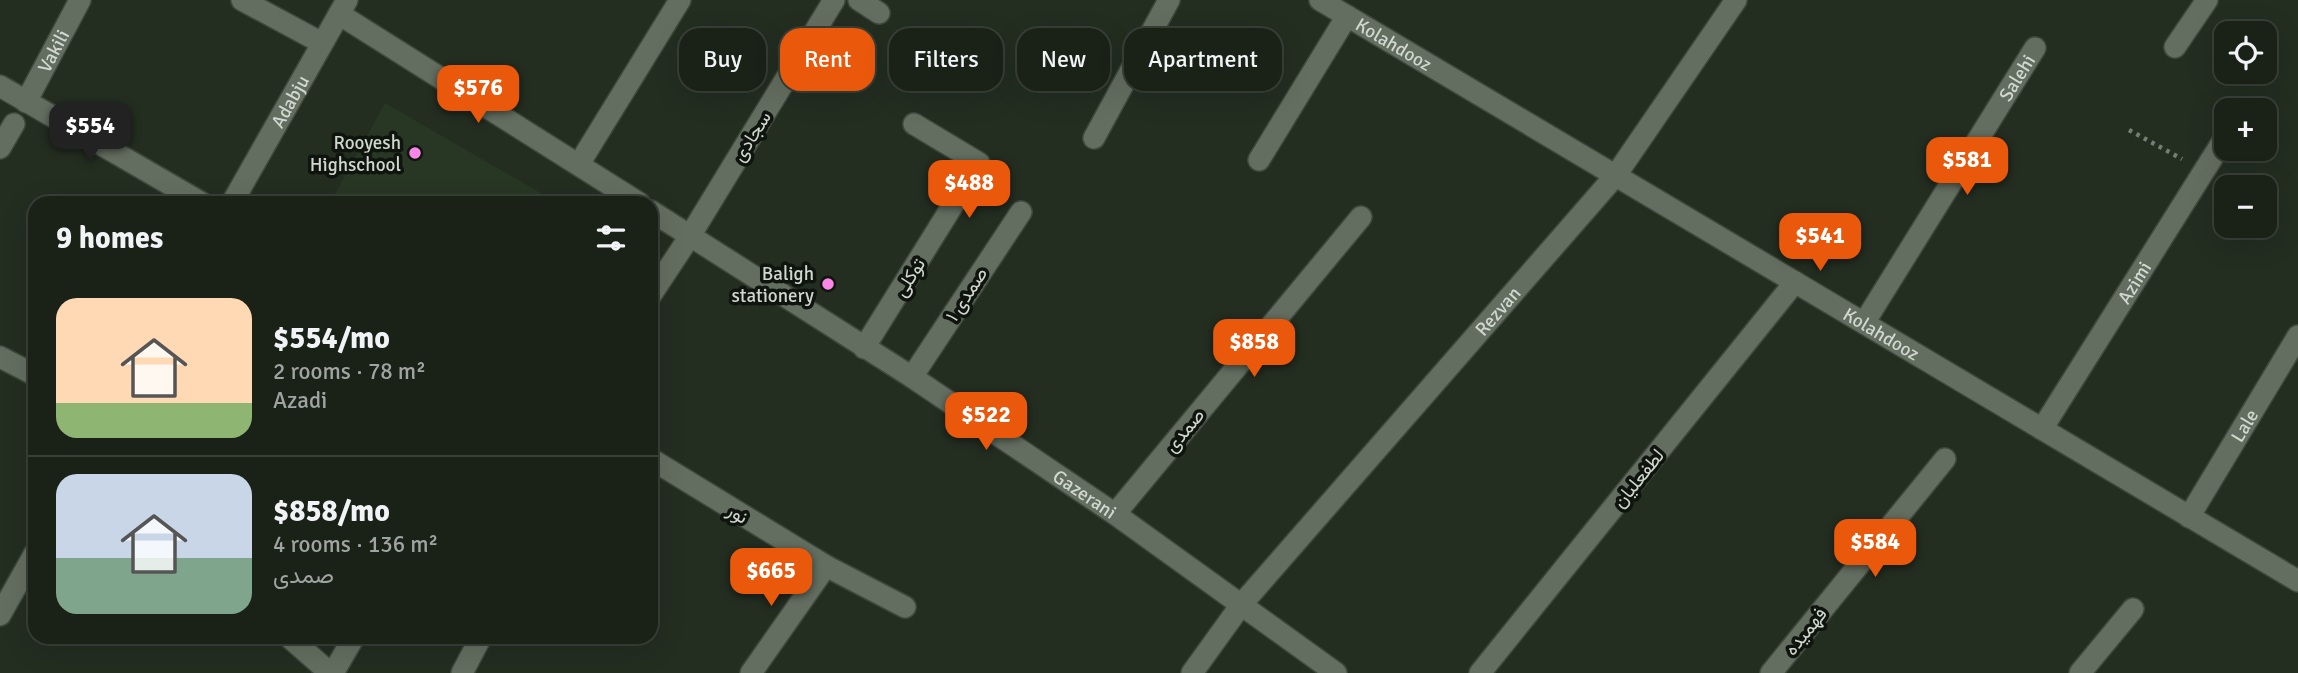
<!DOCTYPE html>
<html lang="en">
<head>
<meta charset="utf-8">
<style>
	body { margin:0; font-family:Signika,Vazirmatn,sans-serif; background:#272f25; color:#f1f3f6; height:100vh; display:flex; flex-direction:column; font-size:26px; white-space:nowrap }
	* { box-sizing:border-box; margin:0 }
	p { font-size:23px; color:#9fa4a2 }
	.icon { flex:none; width:38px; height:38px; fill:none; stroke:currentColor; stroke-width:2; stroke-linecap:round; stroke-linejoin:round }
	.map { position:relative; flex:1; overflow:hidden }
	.drawer { position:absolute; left:28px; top:196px; width:630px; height:448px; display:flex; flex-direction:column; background:#1a2218; border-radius:21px; box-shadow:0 7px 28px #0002,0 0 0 2px #383f37 }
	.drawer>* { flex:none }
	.guide { position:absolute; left:679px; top:28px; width:665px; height:63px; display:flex; gap:14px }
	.buttons { position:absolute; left:2214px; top:21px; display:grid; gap:14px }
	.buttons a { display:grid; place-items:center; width:63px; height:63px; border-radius:14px; background:#1a2218; box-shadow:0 7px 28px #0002,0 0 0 2px #383f37; font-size:35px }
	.price { position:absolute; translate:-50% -60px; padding:0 16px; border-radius:14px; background:#ea580c; color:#fff; font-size:23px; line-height:46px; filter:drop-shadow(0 2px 4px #0008) }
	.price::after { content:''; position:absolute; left:50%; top:42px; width:21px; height:16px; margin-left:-10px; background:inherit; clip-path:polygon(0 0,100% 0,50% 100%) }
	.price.current { background:#222; color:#fff }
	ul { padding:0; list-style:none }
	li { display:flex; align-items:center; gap:21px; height:175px; padding:0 28px }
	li+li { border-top:2px solid #383f37 }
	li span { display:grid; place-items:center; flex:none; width:196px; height:140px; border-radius:21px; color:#555 }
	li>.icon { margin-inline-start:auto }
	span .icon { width:84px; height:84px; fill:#fffc; stroke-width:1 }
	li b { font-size:30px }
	h2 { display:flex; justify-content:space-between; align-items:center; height:84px; padding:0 28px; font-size:30px }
	.tag { padding:0 24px; border-radius:21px; background:#1a2218; box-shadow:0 7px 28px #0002,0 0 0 2px #383f37; font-size:24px; line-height:63px }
	.tag.current { background:#ea580c; color:#fff }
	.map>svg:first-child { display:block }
	.built { fill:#283624 }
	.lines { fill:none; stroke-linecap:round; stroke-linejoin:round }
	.minor-casing { stroke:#3f473c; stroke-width:24 }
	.path { stroke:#757e73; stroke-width:4.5; stroke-dasharray:3.5 5; stroke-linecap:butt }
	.minor { stroke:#636e60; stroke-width:21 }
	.poi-dot { fill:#fa87e7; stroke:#0f140e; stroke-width:2.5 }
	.labels { text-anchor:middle; stroke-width:7; stroke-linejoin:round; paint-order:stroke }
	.street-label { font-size:19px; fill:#d0d7ce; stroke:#0f140e }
	.poi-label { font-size:19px; fill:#d0d7ce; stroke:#0f140e; text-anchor:end }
</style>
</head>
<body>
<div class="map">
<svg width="2298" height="673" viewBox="0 0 2298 673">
	<rect width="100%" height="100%" fill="#232d20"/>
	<path class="built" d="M385,103L558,203H330Z"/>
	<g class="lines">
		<g class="minor-casing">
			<g id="minor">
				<path d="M242,0L322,43"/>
				<path d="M859,0L879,13"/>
				<path id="s1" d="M1320,0L2298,581"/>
				<path d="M339,14L639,203"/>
				<path d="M2175,47L2207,0"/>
				<path d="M0,86L202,203"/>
				<path id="s2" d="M26,102L80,0"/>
				<path d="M1094,138L1169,0"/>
				<path d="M0,148L14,124"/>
				<path d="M1259,160L1347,16"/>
				<path d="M579,164L680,0"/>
				<path id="s3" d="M232,203L347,0"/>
				<path id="s4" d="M651,211L912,377L1115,514L1336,673"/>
				<path d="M651,295L690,236L834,0"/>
				<path id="s5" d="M1864,323L2035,48"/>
				<path d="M864,348L979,163L914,124"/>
				<path d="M0,357L35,375"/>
				<path d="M912,377L1021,212"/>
				<path id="s6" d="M2042,429L2226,136"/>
				<path d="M651,459L826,566L905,607"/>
				<path d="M1115,514L1361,217"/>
				<path id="s7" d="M2189,517L2298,336"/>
				<path d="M0,615L35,553"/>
				<path d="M289,637L330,673"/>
				<path d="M333,673L354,637"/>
				<path d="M462,673L481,637"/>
				<path d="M751,673L826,566"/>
				<path id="s8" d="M1192,673L1241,605L1616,175L1736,0"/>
				<path d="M1480,673L1795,282"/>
				<path d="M1771,673L1945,459"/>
				<path d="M2080,673L2133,609"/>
			</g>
		</g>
		<path class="path" d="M2129,130L2182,159"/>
		<use href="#minor" class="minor"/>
	</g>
	<g class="poi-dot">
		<circle cx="415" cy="153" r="7"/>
		<circle cx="828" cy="284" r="7"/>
	</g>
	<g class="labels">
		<g class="street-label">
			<text dy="7" stroke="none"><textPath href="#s1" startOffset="86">Kolahdooz</textPath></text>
			<text dy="7" stroke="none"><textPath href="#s2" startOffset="58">Vakili</textPath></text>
			<text dy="7" stroke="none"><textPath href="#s5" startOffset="289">Salehi</textPath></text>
			<text dy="7" stroke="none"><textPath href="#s3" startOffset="117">Adabju</textPath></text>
			<text transform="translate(751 136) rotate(-58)" y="7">سجادی</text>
			<text transform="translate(909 277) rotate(-58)" y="7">توکلی</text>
			<text dy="7" stroke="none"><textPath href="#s6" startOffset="173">Azimi</textPath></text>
			<text transform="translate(966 294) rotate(-57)" y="7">صمدی ۱</text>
			<text dy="7" stroke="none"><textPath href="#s8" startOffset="474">Rezvan</textPath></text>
			<text dy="7" stroke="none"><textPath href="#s1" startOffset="653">Kolahdooz</textPath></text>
			<text dy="7" stroke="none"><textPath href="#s7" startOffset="107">Lale</textPath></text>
			<text transform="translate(1184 430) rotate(-50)" y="7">صمدی</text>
			<text transform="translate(1638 478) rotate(-51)" y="7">لطفعلیان</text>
			<text dy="7" stroke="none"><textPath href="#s4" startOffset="518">Gazerani</textPath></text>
			<text transform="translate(738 513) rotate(32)" y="7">نور</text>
			<text transform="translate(1805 631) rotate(-51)" y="7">فهمیده</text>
		</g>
		<g class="poi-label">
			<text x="401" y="149">Rooyesh<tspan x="401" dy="22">Highschool</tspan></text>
			<text x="814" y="280">Baligh<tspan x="814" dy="22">stationery</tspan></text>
		</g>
	</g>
</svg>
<div class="buttons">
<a><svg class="icon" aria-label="locate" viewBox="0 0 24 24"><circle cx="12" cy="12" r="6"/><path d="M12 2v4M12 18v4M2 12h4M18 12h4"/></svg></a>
<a>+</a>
<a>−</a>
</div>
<b class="price" style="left:478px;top:125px">$576</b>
<b class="price current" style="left:90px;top:163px">$554</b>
<b class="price" style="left:1967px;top:197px">$581</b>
<b class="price" style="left:969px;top:220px">$488</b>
<b class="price" style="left:1820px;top:273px">$541</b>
<b class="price" style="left:1254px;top:379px">$858</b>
<b class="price" style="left:986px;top:452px">$522</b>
<b class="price" style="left:1875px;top:579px">$584</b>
<b class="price" style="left:771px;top:608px">$665</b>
<div class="guide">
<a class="tag">Buy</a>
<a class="tag current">Rent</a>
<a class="tag">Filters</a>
<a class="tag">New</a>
<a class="tag">Apartment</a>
</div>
<section class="drawer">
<h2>9 homes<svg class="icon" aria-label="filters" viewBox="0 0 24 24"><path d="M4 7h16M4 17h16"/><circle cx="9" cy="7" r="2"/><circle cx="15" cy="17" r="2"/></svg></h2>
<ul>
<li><span style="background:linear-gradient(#ffd9b3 75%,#8fb573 0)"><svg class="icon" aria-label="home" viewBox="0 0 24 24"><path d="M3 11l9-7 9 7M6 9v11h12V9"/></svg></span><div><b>$554/mo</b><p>2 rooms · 78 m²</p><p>Azadi</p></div></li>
<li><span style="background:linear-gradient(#c9d6e8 60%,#7fa58c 0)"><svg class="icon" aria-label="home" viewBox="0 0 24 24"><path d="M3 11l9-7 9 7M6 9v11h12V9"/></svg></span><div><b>$858/mo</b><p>4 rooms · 136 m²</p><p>صمدی</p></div></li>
</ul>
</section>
</div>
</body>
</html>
